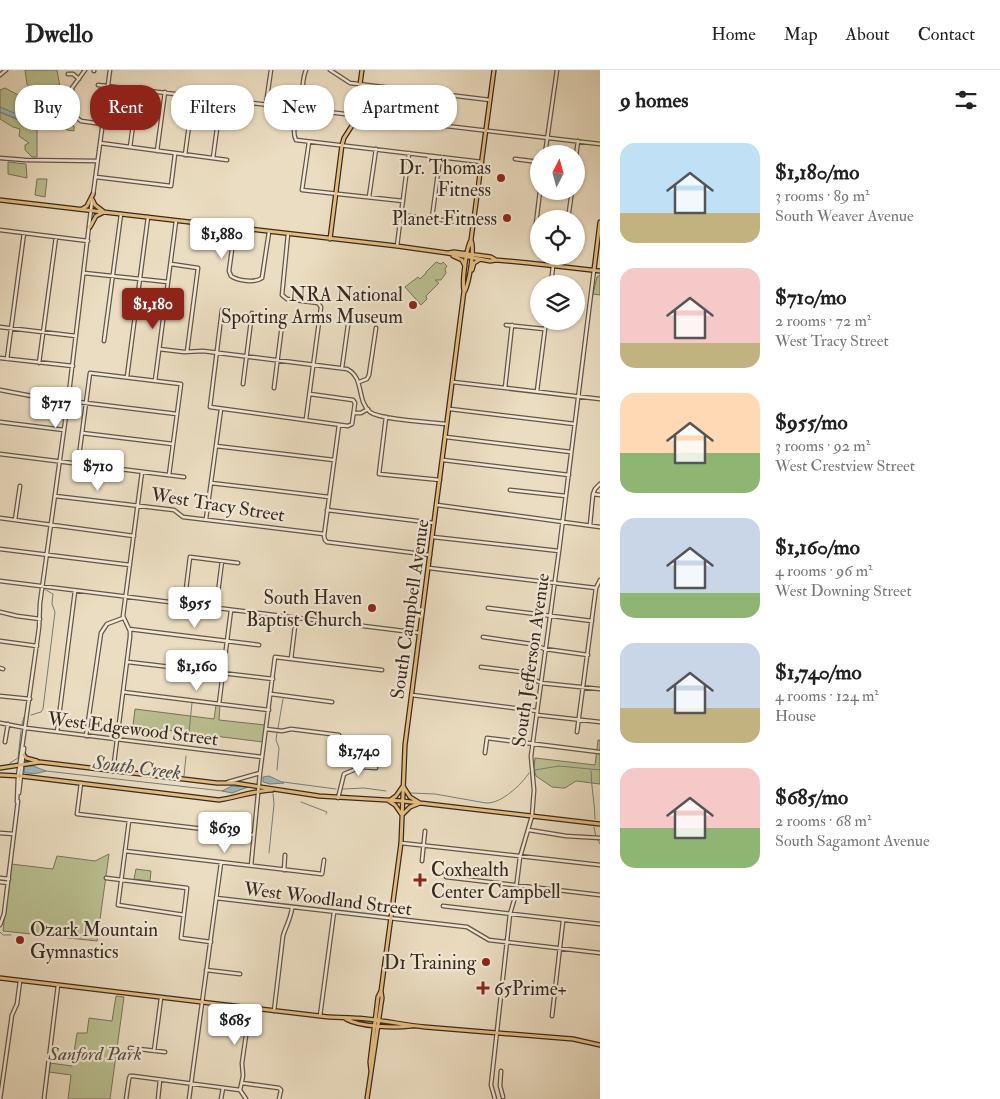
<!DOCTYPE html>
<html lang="en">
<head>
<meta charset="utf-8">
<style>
	body { margin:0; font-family:"IM FELL Double Pica",serif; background:#f6f6f6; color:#222; height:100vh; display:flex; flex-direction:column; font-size:19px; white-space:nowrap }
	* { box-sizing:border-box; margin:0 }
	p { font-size:16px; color:#767676 }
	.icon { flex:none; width:28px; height:28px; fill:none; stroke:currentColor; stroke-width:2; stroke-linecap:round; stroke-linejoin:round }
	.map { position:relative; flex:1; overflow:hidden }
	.drawer { display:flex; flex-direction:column; background:#fff; width:400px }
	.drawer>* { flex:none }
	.banner { position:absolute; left:15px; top:15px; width:475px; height:45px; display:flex; gap:10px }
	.needle { width:32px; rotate:6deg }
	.buttons { position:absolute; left:530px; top:75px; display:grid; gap:10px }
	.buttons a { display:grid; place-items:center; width:55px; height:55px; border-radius:50%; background:#fff; box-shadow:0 1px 4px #0004; font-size:25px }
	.price { position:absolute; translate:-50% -42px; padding:0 11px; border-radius:5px; background:#fff; color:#222; font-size:16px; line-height:32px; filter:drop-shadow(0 1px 2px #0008) }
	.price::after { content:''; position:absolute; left:50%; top:30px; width:15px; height:11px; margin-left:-8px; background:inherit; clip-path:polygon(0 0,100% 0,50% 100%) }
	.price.active { background:#8f2418; color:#fff }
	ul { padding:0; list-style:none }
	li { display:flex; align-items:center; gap:15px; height:125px; padding:0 20px }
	li span { display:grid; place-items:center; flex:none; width:140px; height:100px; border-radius:15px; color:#555 }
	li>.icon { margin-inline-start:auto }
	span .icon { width:60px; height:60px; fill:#fffc; stroke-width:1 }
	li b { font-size:21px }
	h2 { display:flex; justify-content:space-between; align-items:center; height:60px; padding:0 20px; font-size:21px }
	.chip { padding:0 18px; border-radius:20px; background:#fff; box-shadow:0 1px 4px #0004; font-size:18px; line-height:45px }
	.chip.active { background:#8f2418; color:#fff }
	header { display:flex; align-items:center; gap:30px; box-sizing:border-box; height:70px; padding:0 25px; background:#fff; border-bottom:1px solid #e0e0e0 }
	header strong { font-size:24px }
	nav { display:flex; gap:28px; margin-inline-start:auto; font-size:18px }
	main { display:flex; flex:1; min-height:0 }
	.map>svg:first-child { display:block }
	.green { fill:#bac091; stroke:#787458 }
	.water { fill:#9cbabd; stroke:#73807d }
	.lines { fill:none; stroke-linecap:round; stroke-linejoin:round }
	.stream { stroke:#73807d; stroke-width:1 }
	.minor-casing { stroke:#635647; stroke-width:5 }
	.major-casing { stroke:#36291e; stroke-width:5.5 }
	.minor { stroke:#f2e9d7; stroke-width:2.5 }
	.major { stroke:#e6be80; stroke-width:3 }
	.poi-dot { fill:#8f2418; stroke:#f2e9d7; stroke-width:2 }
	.labels { text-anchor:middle; stroke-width:4.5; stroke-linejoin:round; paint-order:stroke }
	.poi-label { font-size:19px; fill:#36291e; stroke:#f2e9d7; text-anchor:end }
	.street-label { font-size:19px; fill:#36291e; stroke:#f2e9d7 }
	.park-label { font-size:19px; font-style:italic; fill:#574f3b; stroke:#f2e9d7 }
	.water-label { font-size:20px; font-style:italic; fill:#504d46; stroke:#f2e9d7 }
</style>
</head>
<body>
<header>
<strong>Dwello</strong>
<nav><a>Home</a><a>Map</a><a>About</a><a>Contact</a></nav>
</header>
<main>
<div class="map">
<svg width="600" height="1029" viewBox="0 0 600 1029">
	<rect width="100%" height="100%" fill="#ebddc1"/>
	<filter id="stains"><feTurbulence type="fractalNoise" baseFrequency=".004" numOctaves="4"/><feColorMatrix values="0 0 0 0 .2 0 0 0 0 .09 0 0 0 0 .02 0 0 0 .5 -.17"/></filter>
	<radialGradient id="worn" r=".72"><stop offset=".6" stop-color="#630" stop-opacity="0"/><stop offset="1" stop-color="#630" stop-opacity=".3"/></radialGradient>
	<path class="green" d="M25,0H57L60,17L63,20L64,51L74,56V61L67,60C61,49 46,43 35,48L32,54L35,56L37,60V87H32L25,80V75L29,73L19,66L20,59L13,57L0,49V42L23,52L0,37V20L5,18L22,27L29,17L27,14Z
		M8,92L26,94L27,108L8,104Z
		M37,109H47L45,127L35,125Z
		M436,192L441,194L443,192L447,196L445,199L446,203L441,210H435L439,213L426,226L427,229L421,235L405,217L418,207L420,209L426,203V202Z
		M600,205V225L593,224L597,207Z
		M216,635H220L219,650L265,655L263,672L133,656L135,639L214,649Z
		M598,670H600V714L576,711L565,718H562L552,717L536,706L534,698L535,688L595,695Z
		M109,784L97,871L3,861L11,794L53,799L57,786L95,791Z
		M136,799L151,801L150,811L134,809Z
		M116,926L124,927L110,1029H68L71,1005L49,1002L50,993L72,996L77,963H87L89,948L112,951Z"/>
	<path class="water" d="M0,37L21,46L26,50L25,52L0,42Z
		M25,696H33L46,701C39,703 31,705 24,702Z
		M269,706L284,713L270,714L263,712V707Z
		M232,716L248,717L232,723L222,721Z"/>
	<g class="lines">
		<path class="stream" d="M31,645L41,642L43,639L55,542L52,534L53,524L46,520
			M22,654L24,647
			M278,658L283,629
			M189,662L192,633
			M10,693L18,688L21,661
			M277,700L279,678L276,670L277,663
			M535,700L559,696L600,700
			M46,701L223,721
			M591,701C591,717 595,733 595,749
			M184,706L186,686
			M283,712L336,719
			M343,719L364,718L386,721
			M411,723L435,724L486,733C501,734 521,715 529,703
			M301,732L327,742L326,744
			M594,757L596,767
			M598,770L600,774
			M269,783L274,734L273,724
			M0,862L3,865H11"/>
		<g class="minor-casing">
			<path id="minor" d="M85,0L72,18L73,37L76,47L81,51L102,54
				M306,0C301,11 304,24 300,35C297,45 291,61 296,70L482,92
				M330,0L350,13L490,30
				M94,1V0
				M68,4H73L79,9
				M0,5L6,0
				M98,15L600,74
				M266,34L271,0
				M309,72L302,120L403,131
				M100,73L227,90
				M130,77L138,19
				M157,81L165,22
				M545,84L557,0
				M185,85L193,26
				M576,86L578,71
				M0,88L25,90L97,91
				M213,88L221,29
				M515,89L539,92
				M96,107L171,116L175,84
				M563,121L572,122
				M93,125L110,0
				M369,127L376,79
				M401,145L474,154
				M432,148L440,88
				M568,149L572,121
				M235,158L229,201L231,206C238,211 255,213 262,208L269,162
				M0,160L88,171
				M288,164L282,225L287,229L318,233L321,237L306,349
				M534,170L540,121
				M397,176L409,83
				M171,194L198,198L187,282
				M84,203L168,212
				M551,214L553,196
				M222,240L210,337L348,356L352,354L355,333L353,330L310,324
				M506,255L544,259
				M0,257L76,266
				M104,271L121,144
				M159,279L184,282L203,281L347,299C365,308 356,330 370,342C380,350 431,352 446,354
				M0,288L73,296
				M7,289L24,163
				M39,293L56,167
				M342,298L348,255
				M127,307L148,147
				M155,311L176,151
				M359,312L367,309L369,305L376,258
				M453,312L600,329
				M243,314L252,243
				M274,318L283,247
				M505,318L512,255
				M0,320L37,327L177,344
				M537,321L546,251
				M450,339L575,354
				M354,343H361L368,339
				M386,347L379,404L440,410
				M0,352L64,360
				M339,355L324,466L325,470L327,472L430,485
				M82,363L173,374
				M446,367L571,382
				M216,376L334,390
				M0,384L184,407
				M443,390L569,405
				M78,393L90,303L181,314L169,405
				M211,413L329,427
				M510,420L566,426
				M593,424L600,425
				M55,426L174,440L183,447L324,464
				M437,435L600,457
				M327,440L434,453
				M0,448L134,466
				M206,449L221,339
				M15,450L20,416
				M590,455L593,424L595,419L600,414
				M433,467L559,481
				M0,479L130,495
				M429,498L596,518
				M0,511L420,563
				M184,535L190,487L238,493
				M216,538L222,491
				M488,538L592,551
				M0,542L17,546L40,549
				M129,559L259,575
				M483,567L531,574L545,579L588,585
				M0,571L37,576
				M291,589L296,548
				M128,592L273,609
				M481,597L530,603L535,610L541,613L600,619
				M0,598L3,599
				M123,622L269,640
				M271,624L332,632
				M412,625L537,641
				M0,626L30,629
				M219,634L231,540
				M537,645L600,652
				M0,653L26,658L262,687
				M266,659L282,661L291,659L339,665
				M57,662L75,521
				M577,662L596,518L600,510
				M86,666L101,563L107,554L123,548
				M5,672L8,654
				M485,683L487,668L599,682
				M113,701L130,567V561L123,546L142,402
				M228,712L260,703
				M81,713L77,744L254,765
				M19,723L24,678
				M338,728L344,704L361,697L376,698
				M17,732L18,706L39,558L40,533L68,331L92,131
				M129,751L118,835L184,845
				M529,760L566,766L600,768
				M0,763L14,764
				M401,773L600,795
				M125,781L322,804L324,790
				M422,791L425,761
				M251,796L260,703L275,587L382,600
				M284,800L285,785
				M446,807L600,825
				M0,808L9,809
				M106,808L187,818L181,868L211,872
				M0,812L8,813
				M216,828L467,857L489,870L600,883
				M443,836L600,854
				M0,855L4,844L18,731
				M206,900L240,904
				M274,941L283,866C286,856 291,848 292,838
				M320,946L334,842
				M552,946L563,851
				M130,978L165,982
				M154,981L161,928
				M501,1001L500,1016L503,1027
				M242,1013L279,1018L281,1020L279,1029
				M240,1020L243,1006L242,993L250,938
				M240,1020L246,1029
				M0,1029L12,945L17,934L20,911
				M44,1029L58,915
				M126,1029L129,1009L130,1006H133L240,1020
				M158,1029L160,1010
				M189,1029L221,793
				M221,1029L223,1018
				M495,1029L491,1015L510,844L515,827L520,787L532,746L534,720L531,686L559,481L594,200"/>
		</g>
		<g class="major-casing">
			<path id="major" d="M92,129L95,135L104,142
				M0,130L397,176L447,183L490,191L496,190L529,193L600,201
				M82,139L87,136L93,124
				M90,157L96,146L102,143
				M330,169L342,75L344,68L355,51L362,0
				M448,183L454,182L491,187L496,190
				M453,186L462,190L465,196
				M472,200L474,193L479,190
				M594,200L600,152
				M465,221C469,212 475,180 471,170
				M24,685L26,688L37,691
				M0,698L40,692L217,713H235L319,726L403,731L600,754
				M0,705L21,706L219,730C237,727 254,721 272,720
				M403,716L410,727L420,733L410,737L402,745L395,735L389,731L396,726Z
				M0,908L320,946C332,948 344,947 355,948C379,949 402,955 425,957L573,969L600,975
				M346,949C360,957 395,958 411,956
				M371,1001L370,992L378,927L381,921
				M367,1029L382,928L381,921L401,773L405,675L464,221C462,211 466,179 471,170L494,0"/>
		</g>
		<use href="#minor" class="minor"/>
		<use href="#major" class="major"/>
	</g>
	<g class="poi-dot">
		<circle cx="501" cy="108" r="5"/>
		<circle cx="507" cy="148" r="5"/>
		<circle cx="413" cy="235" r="5"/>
		<circle cx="372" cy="538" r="5"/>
		<path d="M417.5 802.5h5v5h5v5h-5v5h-5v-5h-5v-5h5z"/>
		<circle cx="20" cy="870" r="5"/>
		<circle cx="486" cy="892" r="5"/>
		<path d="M480.5 910.5h5v5h5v5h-5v5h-5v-5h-5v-5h5z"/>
	</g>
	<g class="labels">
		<g class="poi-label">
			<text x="491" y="104">Dr. Thomas<tspan x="491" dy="22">Fitness</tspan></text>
			<text x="497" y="155">Planet Fitness</text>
			<text x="403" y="231">NRA National<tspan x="403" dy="22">Sporting Arms Museum</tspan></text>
			<text x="362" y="534">South Haven<tspan x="362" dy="22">Baptist Church</tspan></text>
			<text x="431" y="806" text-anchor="start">Coxhealth<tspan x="431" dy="22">Center Campbell</tspan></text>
			<text x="30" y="866" text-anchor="start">Ozark Mountain<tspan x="30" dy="22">Gymnastics</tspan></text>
			<text x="476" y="899">D1 Training</text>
			<text x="494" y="925" text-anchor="start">65Prime+</text>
		</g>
		<g class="street-label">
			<text transform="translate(218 434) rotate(9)" y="7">West Tracy Street</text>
			<text transform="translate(409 539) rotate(-82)" y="7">South Campbell Avenue</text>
			<text transform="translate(530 590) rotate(-82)" y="7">South Jefferson Avenue</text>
			<text transform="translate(133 658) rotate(7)" y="7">West Edgewood Street</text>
			<text transform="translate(328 828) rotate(7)" y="7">West Woodland Street</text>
		</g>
		<g class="park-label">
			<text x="95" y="990">Sanford Park</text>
		</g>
		<g class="water-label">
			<text transform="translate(137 697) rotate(7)" y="7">South Creek</text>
		</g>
	</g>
	<rect width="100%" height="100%" filter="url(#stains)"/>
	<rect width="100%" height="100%" fill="url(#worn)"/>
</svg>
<div class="buttons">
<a><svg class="needle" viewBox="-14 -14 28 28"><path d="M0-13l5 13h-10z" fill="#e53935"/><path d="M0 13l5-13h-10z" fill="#767676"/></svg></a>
<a><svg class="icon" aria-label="locate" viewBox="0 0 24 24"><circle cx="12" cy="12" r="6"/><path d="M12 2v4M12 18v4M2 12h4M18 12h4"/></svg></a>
<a><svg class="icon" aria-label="layers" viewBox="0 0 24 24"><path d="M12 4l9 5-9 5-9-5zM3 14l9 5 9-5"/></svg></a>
</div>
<b class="price" style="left:222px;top:190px">$1,880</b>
<b class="price active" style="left:153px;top:260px">$1,180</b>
<b class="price" style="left:56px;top:359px">$717</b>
<b class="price" style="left:98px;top:422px">$710</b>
<b class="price" style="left:195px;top:559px">$955</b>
<b class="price" style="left:197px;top:622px">$1,160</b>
<b class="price" style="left:359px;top:707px">$1,740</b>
<b class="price" style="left:225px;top:784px">$639</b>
<b class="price" style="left:235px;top:976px">$685</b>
<div class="banner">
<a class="chip">Buy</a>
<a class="chip active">Rent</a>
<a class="chip">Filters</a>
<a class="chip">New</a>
<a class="chip">Apartment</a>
</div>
</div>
<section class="drawer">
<h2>9 homes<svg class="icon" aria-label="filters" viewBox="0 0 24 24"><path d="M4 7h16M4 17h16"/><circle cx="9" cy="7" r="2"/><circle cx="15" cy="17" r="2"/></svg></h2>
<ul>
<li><span style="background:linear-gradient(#bfe0f5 70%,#c2b280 0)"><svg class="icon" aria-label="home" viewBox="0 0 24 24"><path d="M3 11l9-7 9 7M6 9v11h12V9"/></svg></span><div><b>$1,180/mo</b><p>3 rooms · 89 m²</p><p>South Weaver Avenue</p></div></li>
<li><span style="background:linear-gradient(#f6c9c9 75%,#c2b280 0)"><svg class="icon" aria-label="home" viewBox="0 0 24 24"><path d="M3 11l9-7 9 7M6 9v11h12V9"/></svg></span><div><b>$710/mo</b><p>2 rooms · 72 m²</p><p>West Tracy Street</p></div></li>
<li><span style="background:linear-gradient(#ffd9b3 60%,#8fb573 0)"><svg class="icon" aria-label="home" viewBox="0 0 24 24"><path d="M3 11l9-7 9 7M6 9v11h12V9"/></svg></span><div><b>$955/mo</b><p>3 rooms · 92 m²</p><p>West Crestview Street</p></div></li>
<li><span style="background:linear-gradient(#c9d6e8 75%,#8fb573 0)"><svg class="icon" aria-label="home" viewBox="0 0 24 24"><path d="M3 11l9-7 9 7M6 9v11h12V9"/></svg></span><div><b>$1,160/mo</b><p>4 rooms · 96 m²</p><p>West Downing Street</p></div></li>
<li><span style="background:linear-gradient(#c9d6e8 65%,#c2b280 0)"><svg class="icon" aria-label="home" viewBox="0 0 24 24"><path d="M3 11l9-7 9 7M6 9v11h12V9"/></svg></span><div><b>$1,740/mo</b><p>4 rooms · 124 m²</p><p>House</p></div></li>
<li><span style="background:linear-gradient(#f6c9c9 60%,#8fb573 0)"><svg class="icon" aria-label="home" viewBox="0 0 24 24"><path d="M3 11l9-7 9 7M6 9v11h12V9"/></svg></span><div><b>$685/mo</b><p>2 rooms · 68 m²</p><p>South Sagamont Avenue</p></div></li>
</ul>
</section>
</main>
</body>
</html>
